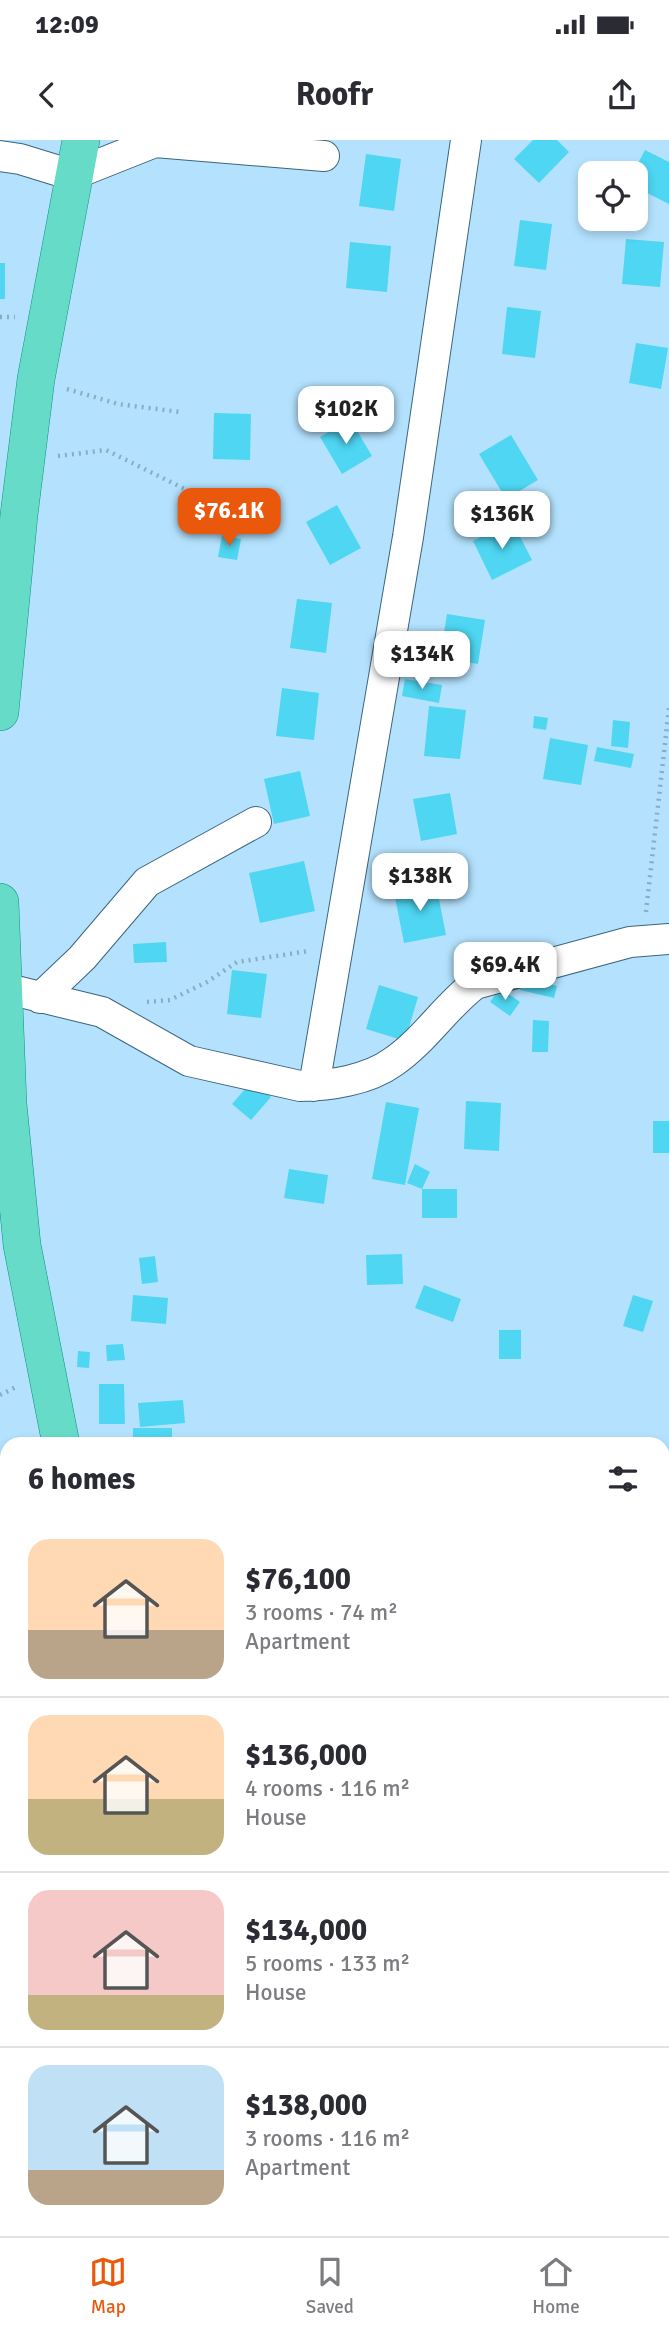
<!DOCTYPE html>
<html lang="en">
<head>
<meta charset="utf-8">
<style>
	body { margin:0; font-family:Signika,sans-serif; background:#f7f7f7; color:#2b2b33; height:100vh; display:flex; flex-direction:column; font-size:26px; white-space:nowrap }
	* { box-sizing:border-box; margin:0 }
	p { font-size:23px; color:#7c7c81 }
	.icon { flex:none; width:38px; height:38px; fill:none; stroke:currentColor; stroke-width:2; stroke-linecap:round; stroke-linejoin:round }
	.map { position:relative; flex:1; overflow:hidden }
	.side { position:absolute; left:0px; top:1297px; width:670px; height:800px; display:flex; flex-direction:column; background:#fff; border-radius:21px 21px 0 0; box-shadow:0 4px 10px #0003 }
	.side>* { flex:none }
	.buttons { position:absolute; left:578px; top:21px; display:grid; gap:14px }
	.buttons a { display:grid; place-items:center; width:70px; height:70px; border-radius:14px; background:#fff; box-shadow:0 4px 10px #0003; font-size:35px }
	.price { position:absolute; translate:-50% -60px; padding:0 16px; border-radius:14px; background:#fff; color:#222; font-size:23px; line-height:46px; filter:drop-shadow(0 2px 4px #0008) }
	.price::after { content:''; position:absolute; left:50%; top:42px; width:21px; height:16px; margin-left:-10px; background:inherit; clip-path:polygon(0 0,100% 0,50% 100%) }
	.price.selected { background:#ea580c; color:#fff }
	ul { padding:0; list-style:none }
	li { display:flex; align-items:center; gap:21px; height:175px; padding:0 28px }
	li+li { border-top:2px solid #e1e1e2 }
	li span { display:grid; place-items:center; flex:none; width:196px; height:140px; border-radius:21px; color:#555 }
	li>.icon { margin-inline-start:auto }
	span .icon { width:84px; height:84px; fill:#fffc; stroke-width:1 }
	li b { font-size:30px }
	h2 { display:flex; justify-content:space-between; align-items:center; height:84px; padding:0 28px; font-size:30px }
	.status { display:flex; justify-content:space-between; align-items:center; height:49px; padding:0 35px; background:#fff; direction:ltr }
	.status svg { height:19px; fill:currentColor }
	header { display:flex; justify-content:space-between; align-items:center; height:91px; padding:0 28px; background:#fff; font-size:32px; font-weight:700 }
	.dock { display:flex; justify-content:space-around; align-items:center; height:98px; border-top:2px solid #e1e1e2; background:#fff; font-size:19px; color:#7c7c81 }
	.dock a { display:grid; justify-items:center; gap:4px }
	.dock .selected { color:#ea580c }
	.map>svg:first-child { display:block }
	.building { fill:#4ed6f2 }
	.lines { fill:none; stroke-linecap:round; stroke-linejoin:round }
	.minor-casing { stroke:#3a657d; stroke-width:32 }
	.major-casing { stroke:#0c9180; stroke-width:38 }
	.path { stroke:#87adc4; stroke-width:4.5; stroke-dasharray:2 5; stroke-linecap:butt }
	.minor { stroke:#fff; stroke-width:30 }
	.major { stroke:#66dcc8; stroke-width:37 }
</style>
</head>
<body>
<div class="status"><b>12:09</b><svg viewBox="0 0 49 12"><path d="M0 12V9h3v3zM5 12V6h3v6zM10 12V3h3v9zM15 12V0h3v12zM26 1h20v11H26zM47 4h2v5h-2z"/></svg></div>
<header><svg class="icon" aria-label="back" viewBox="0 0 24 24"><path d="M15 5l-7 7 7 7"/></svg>Roofr<svg class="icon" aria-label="share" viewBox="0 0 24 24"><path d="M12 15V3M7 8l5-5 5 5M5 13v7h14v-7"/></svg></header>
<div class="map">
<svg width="669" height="2096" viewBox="0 0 669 2096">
	<rect width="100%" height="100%" fill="#b4e2fe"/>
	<path class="building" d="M533,0H557L569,12L539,43L514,19Z
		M645,10L669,22V64L635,47L633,33Z
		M366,14L401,19L394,71L359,66Z
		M520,80L552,84L546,130L514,126Z
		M626,99L664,102L660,147L622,144Z
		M350,102L391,106L387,152L346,148Z
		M0,123H5V159H0Z
		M507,167L541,171L535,218L502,214Z
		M636,203L668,208L661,249L629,243Z
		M214,273L251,274L250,320L213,319Z
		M350,279L372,316L342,334L320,297Z
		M511,295L538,340L506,359L479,314Z
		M224,349H247L246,390L223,389Z
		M337,365L361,408L330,425L306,382Z
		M512,381L532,420L492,440L473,401Z
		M222,396L241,399L237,420L218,417Z
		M297,459L332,463L326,513L290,508Z
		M447,474L485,480L478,524L440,518Z
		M405,539L442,545L439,563L402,556Z
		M282,548L319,553L314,600L276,596Z
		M429,566L466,570L460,619L424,616Z
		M534,576L548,578L546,590L533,588Z
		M613,580L630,582L628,608L611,606Z
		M550,598L588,605L581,645L543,639Z
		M597,607L634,614L631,628L594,621Z
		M300,631L310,676L274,684L264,639Z
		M450,653L457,694L421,701L413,659Z
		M304,721L315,771L260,783L249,733Z
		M436,744L446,795L404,803L394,752Z
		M166,802L167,822L134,823L133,804Z
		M232,830L267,834L261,878L227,874Z
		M523,837L557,846L554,858L520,850Z
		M379,845L418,857L405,901L366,889Z
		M500,848L520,862L510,876L490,862Z
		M533,880L549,881L548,912H532Z
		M252,941L271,957L251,980L232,964Z
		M466,961L501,963L499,1011L464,1009Z
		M386,962L419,968L405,1045L372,1039Z
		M653,981H669V1013H653Z
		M415,1024L430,1032L422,1049L407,1043Z
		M289,1029L328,1035L324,1064L284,1058Z
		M422,1049H457V1078H422Z
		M402,1114L403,1144L367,1145L366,1115Z
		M155,1116L158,1142L142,1144L139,1118Z
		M424,1145L461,1159L453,1182L415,1168Z
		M133,1155L168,1158L166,1184L131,1181Z
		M633,1155L653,1161L643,1192L623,1186Z
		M499,1190H521V1219H499Z
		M123,1204L125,1220L107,1221L106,1205Z
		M78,1211L90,1212L89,1228L77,1227Z
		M99,1244H124L125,1284H99Z
		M183,1260L185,1283L140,1287L138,1263Z
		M133,1288H172V1304H133Z
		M669,2061V2085L663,2086V2062Z
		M363,2090H401V2096H363Z
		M483,2090H525L527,2096H485Z
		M553,2090H613L614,2096H554Z"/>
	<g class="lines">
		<g class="minor-casing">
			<path id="minor" d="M0,16L20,19L72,35L155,2L324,16
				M4,848L102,872L189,921L300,946C330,946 368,940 393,922C424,901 445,867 475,844L630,802L669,799
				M40,858L82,818L147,742L256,682
				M314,946L408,397L466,0"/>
		</g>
		<g class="major-casing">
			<path id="major" d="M0,572L19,375L36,239L81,0
				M0,762L8,964L22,1105L61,1304
				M197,2090L198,2096"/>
		</g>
		<path class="path" d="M0,177H15
			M67,249L118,264L180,272
			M58,316L106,310L201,357
			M646,772L669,568
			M147,862L170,860L207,842L237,822L309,811
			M0,1255L18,1246
			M0,1645L7,1640
			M0,1877L7,1875
			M412,2090L418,2096"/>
		<use href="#minor" class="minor"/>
		<use href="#major" class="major"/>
	</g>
</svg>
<div class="buttons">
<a><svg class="icon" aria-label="locate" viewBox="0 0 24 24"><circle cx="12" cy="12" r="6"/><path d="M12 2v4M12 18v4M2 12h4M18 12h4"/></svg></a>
</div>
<b class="price" style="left:346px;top:306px">$102K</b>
<b class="price selected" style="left:229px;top:408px">$76.1K</b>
<b class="price" style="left:502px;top:411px">$136K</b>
<b class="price" style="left:422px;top:551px">$134K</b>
<b class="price" style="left:420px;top:773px">$138K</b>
<b class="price" style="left:505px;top:862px">$69.4K</b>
<section class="side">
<h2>6 homes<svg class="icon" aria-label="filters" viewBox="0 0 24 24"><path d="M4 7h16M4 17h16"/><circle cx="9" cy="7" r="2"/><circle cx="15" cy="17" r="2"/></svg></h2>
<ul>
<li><span style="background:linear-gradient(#ffd9b3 65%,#b9a48a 0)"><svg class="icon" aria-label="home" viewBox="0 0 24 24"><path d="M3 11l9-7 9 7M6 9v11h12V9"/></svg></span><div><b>$76,100</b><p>3 rooms · 74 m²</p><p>Apartment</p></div></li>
<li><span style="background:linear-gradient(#ffd9b3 60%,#c2b280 0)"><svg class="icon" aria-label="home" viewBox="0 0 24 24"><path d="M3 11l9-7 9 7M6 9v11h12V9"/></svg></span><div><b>$136,000</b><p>4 rooms · 116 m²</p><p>House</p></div></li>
<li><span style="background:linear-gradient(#f6c9c9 75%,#c2b280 0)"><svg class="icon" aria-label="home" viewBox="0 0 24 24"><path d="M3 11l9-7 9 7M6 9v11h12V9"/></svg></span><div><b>$134,000</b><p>5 rooms · 133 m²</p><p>House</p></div></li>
<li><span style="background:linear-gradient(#bfe0f5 75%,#b9a48a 0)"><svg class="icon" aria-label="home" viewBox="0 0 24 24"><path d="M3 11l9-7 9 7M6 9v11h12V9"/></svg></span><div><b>$138,000</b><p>3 rooms · 116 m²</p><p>Apartment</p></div></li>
</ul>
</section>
</div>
<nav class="dock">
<a class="selected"><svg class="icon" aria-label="map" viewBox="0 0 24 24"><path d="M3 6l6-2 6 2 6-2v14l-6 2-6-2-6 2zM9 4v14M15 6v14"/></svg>Map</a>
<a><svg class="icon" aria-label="saved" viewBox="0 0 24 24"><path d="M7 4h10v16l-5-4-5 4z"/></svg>Saved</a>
<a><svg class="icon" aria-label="home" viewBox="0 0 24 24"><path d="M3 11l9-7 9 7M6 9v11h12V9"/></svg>Home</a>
</nav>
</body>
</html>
